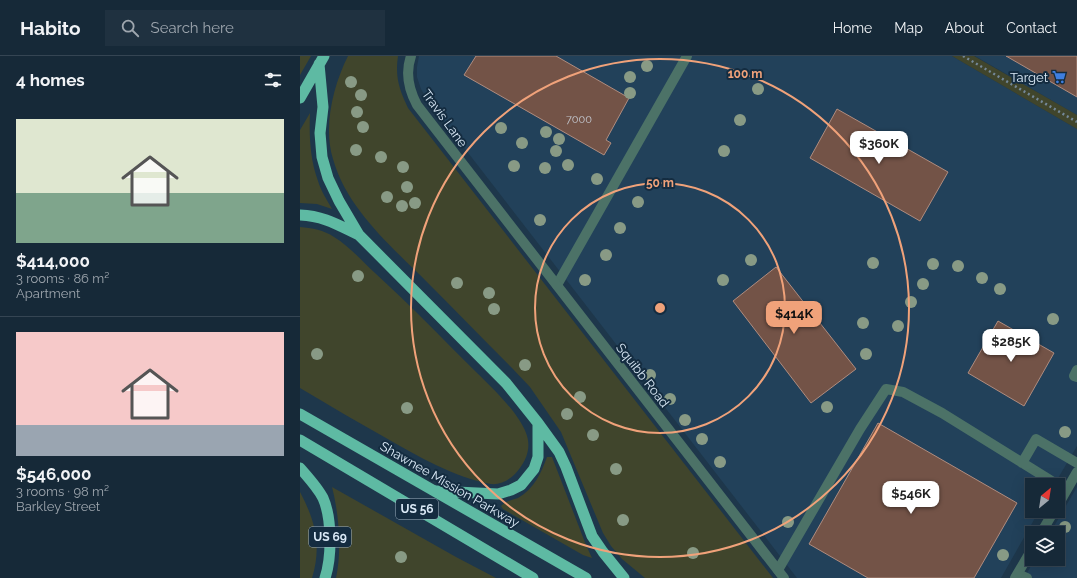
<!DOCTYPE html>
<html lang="en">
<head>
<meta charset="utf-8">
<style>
	body { margin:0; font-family:Raleway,sans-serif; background:#1f3140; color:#f1f3f6; height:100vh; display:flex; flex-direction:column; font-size:15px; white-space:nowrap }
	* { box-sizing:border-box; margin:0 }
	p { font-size:13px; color:#9ea6ae }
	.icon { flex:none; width:22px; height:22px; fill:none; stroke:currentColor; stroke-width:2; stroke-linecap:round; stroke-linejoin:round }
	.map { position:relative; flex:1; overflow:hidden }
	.sheet { display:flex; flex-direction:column; background:#162938; width:300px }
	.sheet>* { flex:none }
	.needle { width:26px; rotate:30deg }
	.controls { position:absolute; left:725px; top:422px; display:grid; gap:8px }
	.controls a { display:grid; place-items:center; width:40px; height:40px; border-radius:0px; background:#162938; box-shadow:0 4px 16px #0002,0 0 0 1px #354553; font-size:20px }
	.price { position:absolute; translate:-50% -34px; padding:0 9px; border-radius:8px; background:#fff; color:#222; font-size:13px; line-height:26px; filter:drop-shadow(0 1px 2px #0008) }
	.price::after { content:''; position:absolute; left:50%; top:24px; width:12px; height:9px; margin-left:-6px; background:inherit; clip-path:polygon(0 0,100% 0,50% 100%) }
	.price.current { background:#f0a27a; color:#111 }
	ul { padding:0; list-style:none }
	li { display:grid; align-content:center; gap:8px; height:212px; padding:0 16px }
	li+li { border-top:1px solid #354553 }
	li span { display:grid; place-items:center; height:124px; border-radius:0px; color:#555 }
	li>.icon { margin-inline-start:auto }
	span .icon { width:72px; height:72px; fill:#fffc; stroke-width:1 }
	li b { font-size:17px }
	h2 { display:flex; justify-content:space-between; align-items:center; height:48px; padding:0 16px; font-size:17px }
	header { display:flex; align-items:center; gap:24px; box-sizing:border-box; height:56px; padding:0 20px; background:#162938; border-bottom:1px solid #354553 }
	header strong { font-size:19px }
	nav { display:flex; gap:22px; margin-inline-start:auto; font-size:14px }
	.search { width:280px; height:36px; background:#1f3140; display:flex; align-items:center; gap:10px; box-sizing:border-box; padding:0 14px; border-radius:0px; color:#9ea6ae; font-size:15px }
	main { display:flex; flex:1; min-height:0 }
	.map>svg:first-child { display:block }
	.built { fill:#22415a }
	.green { fill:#40452c }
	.building { fill:#735347; stroke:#af8c7f }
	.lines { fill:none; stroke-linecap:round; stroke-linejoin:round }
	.path { stroke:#748899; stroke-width:2.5; stroke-dasharray:2 3; stroke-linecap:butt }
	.service { stroke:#4c7267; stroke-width:10 }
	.minor { stroke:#4c7267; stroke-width:10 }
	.trunk { stroke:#5ebaa3; stroke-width:11 }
	.tree { fill:#889a85 }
	.ring { fill:none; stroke:#f0a27a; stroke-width:2 }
	.labels { text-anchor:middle; stroke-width:4; stroke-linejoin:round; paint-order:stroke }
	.number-label { font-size:11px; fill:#c1c4cb }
	.shield { fill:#142c40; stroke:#9fb1c0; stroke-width:1 }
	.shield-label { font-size:12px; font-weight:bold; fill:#dbeaf7 }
	.poi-label { font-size:13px; fill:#dbeaf7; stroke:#142c40; text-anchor:end }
	.street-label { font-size:13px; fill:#dbeaf7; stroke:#142c40 }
	.centre { fill:#f0a27a; stroke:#142c40; stroke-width:2 }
	.ring-label { font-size:12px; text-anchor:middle; font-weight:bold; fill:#f0a27a; stroke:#142c40; stroke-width:4; stroke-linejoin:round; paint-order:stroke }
</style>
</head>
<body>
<header>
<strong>Habito</strong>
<div class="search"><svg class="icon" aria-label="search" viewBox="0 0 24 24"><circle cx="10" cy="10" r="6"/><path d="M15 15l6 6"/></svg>Search here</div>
<nav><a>Home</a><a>Map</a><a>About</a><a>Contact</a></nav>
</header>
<main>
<section class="sheet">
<h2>4 homes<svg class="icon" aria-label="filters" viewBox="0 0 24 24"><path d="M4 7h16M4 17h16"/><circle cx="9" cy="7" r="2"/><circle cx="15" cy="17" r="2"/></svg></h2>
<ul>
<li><span style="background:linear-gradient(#dfe7d0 60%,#7fa58c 0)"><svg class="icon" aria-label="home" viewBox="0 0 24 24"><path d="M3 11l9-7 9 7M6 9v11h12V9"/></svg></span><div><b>$414,000</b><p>3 rooms · 86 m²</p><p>Apartment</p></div></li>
<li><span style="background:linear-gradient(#f6c9c9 75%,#9aa5b1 0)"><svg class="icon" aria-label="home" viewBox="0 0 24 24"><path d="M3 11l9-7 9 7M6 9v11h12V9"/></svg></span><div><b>$546,000</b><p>3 rooms · 98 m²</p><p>Barkley Street</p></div></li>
</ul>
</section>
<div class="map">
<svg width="777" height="522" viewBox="0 0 777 522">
	<rect width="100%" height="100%" fill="#1e374b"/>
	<path class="built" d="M119,0H652L777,73V390L754,429H732V455H739L701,522H497L128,45L121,33L117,21V11Z
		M675,0H777V59Z
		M777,431V522H724L735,503H758V477H750Z"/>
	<path class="green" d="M0,0H11L0,19Z
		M48,0H98C95,21 99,33 108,52L473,522H345L322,503L311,490L303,477L261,376L230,331L212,312C183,283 155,254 126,225C91,190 47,153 33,103C23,71 33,30 48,0Z
		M652,0H674L777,59V73Z
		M10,57C9,80 10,103 18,125C21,135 27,144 32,153L17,148L0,147V74Z
		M0,171C12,172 24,174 34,181C49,190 62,205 75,217C108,247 140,280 172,312C188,328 218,355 226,377C232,392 226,406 215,418C209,424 200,429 191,428C155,422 118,400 86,382C57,366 29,349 0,332Z
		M247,401H252L286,489L292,502L283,499L203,453L201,450C205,445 212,444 218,442C234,433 241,417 247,401Z
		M32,431L156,501L196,522H36C42,495 39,458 32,431Z
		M0,436C15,464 22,490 12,522H0Z"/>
	<path class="building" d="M176,0H256L329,42L306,84L311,87L304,99L164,19Z
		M706,0H777V41Z
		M537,53L648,116L620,165L510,102Z
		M476,211L556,313L511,347L433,245Z
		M698,265L754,297L724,350L668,317Z
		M578,367L717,447L674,522H568L509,488Z"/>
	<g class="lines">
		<path class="path" d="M663,0L777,66"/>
		<path class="service" d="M257,229L387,0
			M777,314L774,320L777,321
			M722,407L736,383L777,407
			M478,514L560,373L586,333L603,336L642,357L758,429
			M718,518L727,522"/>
		<path class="minor" d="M111,0C105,17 109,34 117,49L484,522
			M758,449L777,416
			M741,477L754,455
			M715,522L732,493"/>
		<path class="trunk" d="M19,8L23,51L20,77L22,101L28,122L39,145L59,179L206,327L238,367L259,396L266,411L292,480L303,496L324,522
			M0,42L24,0
			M0,159C24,160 38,169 59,179
			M0,358L286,522
			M0,384L233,522
			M0,412C7,420 18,432 23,442C32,462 32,501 25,522
			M136,435L198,438L211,434L221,429L234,413L238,401V367"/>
	</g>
	<g class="tree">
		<circle cx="347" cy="10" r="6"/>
		<circle cx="330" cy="21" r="6"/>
		<circle cx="51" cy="26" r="6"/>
		<circle cx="458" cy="33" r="6"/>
		<circle cx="330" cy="37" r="6"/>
		<circle cx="61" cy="39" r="6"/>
		<circle cx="57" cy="56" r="6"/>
		<circle cx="440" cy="64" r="6"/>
		<circle cx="63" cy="71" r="6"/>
		<circle cx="201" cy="72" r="6"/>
		<circle cx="246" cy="76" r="6"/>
		<circle cx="259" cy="83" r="6"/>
		<circle cx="222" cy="87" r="6"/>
		<circle cx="56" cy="94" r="6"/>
		<circle cx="256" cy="95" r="6"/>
		<circle cx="424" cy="95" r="6"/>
		<circle cx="81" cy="101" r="6"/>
		<circle cx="268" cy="109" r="6"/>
		<circle cx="214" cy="110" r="6"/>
		<circle cx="103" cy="111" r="6"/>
		<circle cx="245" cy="112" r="6"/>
		<circle cx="297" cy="123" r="6"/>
		<circle cx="107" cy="131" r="6"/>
		<circle cx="87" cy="141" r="6"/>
		<circle cx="338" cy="146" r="6"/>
		<circle cx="115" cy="147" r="6"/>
		<circle cx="102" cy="150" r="6"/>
		<circle cx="240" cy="164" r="6"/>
		<circle cx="320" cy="172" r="6"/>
		<circle cx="306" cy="199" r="6"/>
		<circle cx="451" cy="204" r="6"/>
		<circle cx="573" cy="207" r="6"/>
		<circle cx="633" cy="208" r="6"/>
		<circle cx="658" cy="210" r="6"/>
		<circle cx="58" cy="220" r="6"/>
		<circle cx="682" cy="222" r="6"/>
		<circle cx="285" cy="224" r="6"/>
		<circle cx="423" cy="224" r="6"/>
		<circle cx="157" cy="227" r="6"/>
		<circle cx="623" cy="228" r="6"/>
		<circle cx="700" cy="233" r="6"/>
		<circle cx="189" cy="237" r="6"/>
		<circle cx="611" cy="246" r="6"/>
		<circle cx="194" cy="253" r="6"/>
		<circle cx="753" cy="263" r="6"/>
		<circle cx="563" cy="267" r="6"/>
		<circle cx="598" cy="270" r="6"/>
		<circle cx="17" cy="298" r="6"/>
		<circle cx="566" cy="298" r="6"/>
		<circle cx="225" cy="309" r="6"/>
		<circle cx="350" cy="319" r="6"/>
		<circle cx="280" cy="341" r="6"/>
		<circle cx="370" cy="343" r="6"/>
		<circle cx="527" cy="351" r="6"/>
		<circle cx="107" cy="352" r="6"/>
		<circle cx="267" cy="358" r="6"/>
		<circle cx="385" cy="364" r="6"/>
		<circle cx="765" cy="376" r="6"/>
		<circle cx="293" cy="379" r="6"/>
		<circle cx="402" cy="383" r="6"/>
		<circle cx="420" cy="406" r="6"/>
		<circle cx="316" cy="413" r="6"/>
		<circle cx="323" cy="464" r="6"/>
		<circle cx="488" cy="466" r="6"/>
		<circle cx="765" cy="471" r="6"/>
		<circle cx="393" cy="497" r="6"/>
		<circle cx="703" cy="499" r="6"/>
		<circle cx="101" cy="501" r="6"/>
	</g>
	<g class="ring">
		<circle cx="360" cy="252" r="125"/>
		<circle cx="360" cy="252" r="249"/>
	</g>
	<defs>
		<g id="supermarket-bare" transform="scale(1.08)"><path d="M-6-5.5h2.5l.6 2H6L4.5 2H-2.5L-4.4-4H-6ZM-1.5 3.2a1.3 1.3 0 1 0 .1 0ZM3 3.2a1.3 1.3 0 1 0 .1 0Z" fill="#3f7fe0" stroke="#142c40" stroke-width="2.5" paint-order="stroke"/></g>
	</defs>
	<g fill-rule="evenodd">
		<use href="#supermarket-bare" x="759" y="21"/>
	</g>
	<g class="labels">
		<g class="number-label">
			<text x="279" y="67">7000</text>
		</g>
		<g class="shield">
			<rect x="96" y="443" width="42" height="20" rx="3"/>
			<rect x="9" y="471" width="42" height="20" rx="3"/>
		</g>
		<g class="shield-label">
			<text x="117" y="457">US 56</text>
			<text x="30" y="485">US 69</text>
		</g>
		<g class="poi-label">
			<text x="748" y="26">Target</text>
		</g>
		<g class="street-label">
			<text transform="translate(145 62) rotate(54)" y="5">Travis Lane</text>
			<text transform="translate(343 319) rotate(52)" y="5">Squibb Road</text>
			<text transform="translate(150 428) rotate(30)" y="5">Shawnee Mission Parkway</text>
		</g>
	</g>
	<circle cx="360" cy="252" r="6" class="centre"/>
	<g class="ring-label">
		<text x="445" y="22">100 m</text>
		<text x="360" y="131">50 m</text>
	</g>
</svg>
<div class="controls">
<a><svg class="needle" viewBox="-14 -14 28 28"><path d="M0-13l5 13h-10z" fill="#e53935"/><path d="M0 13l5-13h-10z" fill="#9ea6ae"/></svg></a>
<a><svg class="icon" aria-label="layers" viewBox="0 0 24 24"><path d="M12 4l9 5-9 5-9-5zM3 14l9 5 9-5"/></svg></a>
</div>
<b class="price" style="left:579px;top:109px">$360K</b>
<b class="price current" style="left:494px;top:279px">$414K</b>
<b class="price" style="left:711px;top:307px">$285K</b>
<b class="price" style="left:611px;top:459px">$546K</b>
</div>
</main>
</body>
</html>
